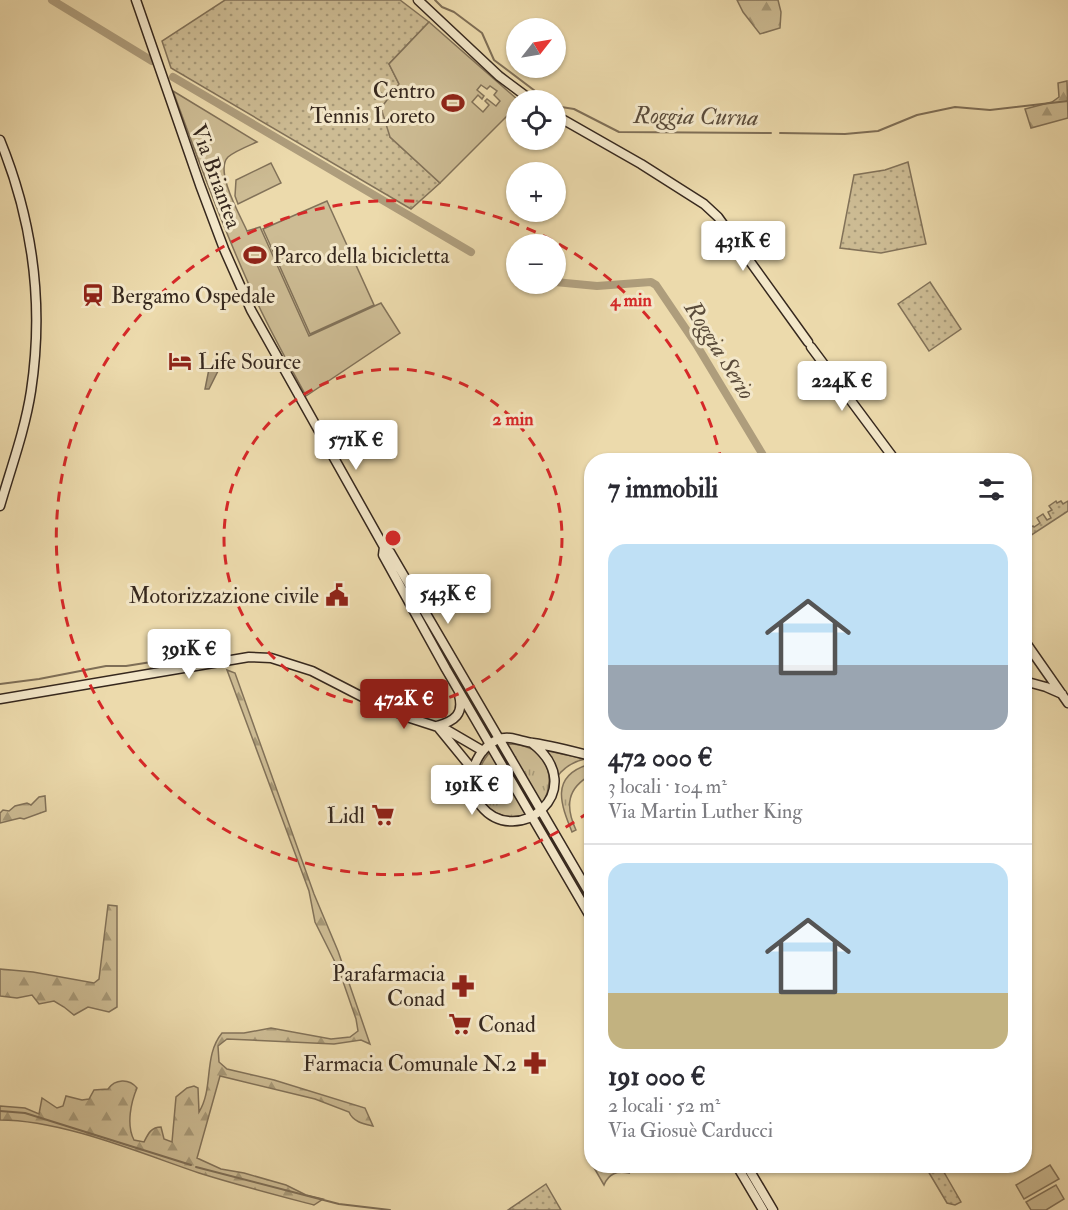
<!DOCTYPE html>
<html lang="it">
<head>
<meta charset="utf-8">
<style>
	body { margin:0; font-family:"IM FELL Double Pica",serif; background:#f2f2f3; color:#2b2b33; height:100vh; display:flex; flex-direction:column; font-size:22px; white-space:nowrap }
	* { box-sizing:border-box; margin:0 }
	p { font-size:20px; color:#7c7c81 }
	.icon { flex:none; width:33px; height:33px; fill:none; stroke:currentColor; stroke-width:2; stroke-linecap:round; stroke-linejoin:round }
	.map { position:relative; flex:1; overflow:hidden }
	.panel { position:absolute; left:584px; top:453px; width:448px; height:720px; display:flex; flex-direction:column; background:#fff; border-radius:24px; box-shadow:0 2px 4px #0004 }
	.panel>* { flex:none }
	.needle { width:39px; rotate:59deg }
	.buttons { position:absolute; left:506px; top:18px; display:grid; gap:12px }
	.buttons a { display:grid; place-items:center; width:60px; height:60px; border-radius:50%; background:#fff; box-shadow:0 2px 4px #0004; font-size:30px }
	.price { position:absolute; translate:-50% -51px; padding:0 14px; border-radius:6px; background:#fff; color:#222; font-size:20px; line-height:39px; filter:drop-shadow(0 2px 3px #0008) }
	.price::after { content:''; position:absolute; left:50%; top:36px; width:18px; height:14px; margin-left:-9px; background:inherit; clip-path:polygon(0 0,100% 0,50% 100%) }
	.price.selected { background:#8f2418; color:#fff }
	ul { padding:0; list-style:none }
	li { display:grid; align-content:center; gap:12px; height:318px; padding:0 24px }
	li+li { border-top:2px solid #e1e1e2 }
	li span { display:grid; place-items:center; height:186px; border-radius:18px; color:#555 }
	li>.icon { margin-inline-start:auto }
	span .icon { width:108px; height:108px; fill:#fffc; stroke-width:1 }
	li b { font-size:26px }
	h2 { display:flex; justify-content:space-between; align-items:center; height:72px; padding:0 24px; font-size:26px }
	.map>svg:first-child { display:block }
	.grass { fill:url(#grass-tufts); stroke:#827259; stroke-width:1.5 }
	.forest { fill:url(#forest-firs); stroke:#827259; stroke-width:1.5 }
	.park { fill:url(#park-dots); stroke:#827259; stroke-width:1.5 }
	.garden { fill:#cdbc94; stroke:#827259; stroke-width:1.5; fill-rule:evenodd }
	.water { fill:#ae9d7c; stroke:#7e6e56; stroke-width:1.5 }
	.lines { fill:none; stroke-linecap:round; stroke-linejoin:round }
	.stream { stroke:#7e6e56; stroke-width:2 }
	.canal { stroke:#ae9d7c; stroke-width:8 }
	.secondary-casing { stroke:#36281e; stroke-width:11 }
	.secondary { stroke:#f3e7c9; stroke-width:8 }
	.ring { fill:none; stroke:#d62828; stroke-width:3; stroke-dasharray:10 8 }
	.labels { text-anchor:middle; stroke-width:6; stroke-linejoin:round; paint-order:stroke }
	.poi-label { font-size:22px; fill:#36281e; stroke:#f3e7c9; text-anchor:end }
	.street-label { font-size:22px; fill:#36281e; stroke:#f3e7c9 }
	.water-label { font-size:24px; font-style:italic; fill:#5a4b3a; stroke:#f3e7c9 }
	.centre { fill:#d62828; stroke:#f3e7c9; stroke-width:3 }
	.ring-label { font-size:18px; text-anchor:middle; font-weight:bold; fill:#d62828; stroke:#f3e7c9; stroke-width:6; stroke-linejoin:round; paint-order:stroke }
</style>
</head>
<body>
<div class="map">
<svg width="1068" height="1210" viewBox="0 0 1068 1210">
	<defs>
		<pattern id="grass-tufts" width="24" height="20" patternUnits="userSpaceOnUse" patternTransform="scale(1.5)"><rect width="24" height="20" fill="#cdbc94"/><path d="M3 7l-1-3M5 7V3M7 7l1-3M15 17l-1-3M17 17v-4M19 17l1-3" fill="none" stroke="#a79978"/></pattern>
		<pattern id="forest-firs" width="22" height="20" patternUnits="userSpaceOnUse" patternTransform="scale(1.5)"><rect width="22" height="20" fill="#cdbc94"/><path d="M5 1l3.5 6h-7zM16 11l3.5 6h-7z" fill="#a79978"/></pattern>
		<pattern id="park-dots" width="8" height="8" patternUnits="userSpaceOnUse" patternTransform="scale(1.5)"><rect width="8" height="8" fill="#cdbc94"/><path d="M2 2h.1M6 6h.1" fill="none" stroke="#a79978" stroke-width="1.8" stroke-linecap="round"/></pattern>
	</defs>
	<rect width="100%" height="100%" fill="#ecdaac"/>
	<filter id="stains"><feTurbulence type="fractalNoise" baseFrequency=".00333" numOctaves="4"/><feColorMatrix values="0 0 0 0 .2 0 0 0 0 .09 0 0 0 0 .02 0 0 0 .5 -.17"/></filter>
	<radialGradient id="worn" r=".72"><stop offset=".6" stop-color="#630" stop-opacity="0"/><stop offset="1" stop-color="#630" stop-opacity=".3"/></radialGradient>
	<path class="grass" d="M507,744C546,744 558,774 542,806Z
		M497,746L535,809L533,812L496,748Z
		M544,750L585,759C572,762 564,767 557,777L554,763Z
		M490,752L527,816C483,823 460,788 490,752Z
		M587,765L591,766V775C567,788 565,806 576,830L572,832C561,805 550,777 587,765Z
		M543,821L591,902V907L541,822Z
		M593,1166H626L629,1173C617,1171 609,1173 604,1185Z"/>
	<path class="forest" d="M737,0H778L781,12L780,28L760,34L743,12Z
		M1067,81L1068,118L1031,128L1025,109L1052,102L1059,97L1058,83Z
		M227,670L235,673L314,894L338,951L370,1044L361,1040L334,1044L227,1039L218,1046L219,1062L227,1069L274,1080L365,1108L373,1126C364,1124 353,1122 349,1112L315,1099L220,1076L197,1158L221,1169L244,1173L286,1185L306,1195L323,1199L314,1205C276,1195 237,1185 199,1173C140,1153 62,1120 0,1120V1106L25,1108L39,1114L42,1098L57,1108L63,1106L66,1096L82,1100L89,1099L94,1090L108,1089C115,1079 129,1078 137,1088C131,1102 126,1125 134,1140L144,1142C148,1134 151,1127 161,1127L164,1139L172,1142L176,1097L187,1088L194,1086L198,1088L199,1112C214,1088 203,1056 222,1033H244L271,1028L331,1039L350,1037L358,1031L356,1019L339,970L315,922L309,891Z
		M45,796L46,811L24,819L20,818L0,823V813L3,810L9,811L15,806L27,803L31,805L39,797Z
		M108,905L117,906V1007L109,1012L88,1007L74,1015L64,1007L54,1001L39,1004L32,995L17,998L0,996V969L33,972L94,983L99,979Z"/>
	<path class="park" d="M225,0H400L429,22L389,64L399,84L390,137L440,183L411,209L171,68L162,41Z
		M908,162L926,244L881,253L840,248L854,175L885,170Z
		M930,282L961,329L929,351L898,304Z
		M1056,501L1057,503L1061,501L1063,504L1068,501V511L1030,536L1025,528V524L1026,523L1030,528L1033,526L1034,527L1040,523L1037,518L1043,514L1047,520L1051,518L1048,512L1052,510L1049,506Z
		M925,1166H936L938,1169L941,1167L961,1202L955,1205L947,1203Z
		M546,1184L561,1210H508Z"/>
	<path class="garden" d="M429,22L518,100H516V107L440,183L390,137L381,108L399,84L389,64ZM481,85L487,89L490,86L497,91L494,95L500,101L496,106L487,99L485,101L489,105L483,112L472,102L478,95L482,99L484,96L477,90Z
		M173,91L257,142C248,146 235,151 228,157C214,171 241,217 247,231L260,227L309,336L381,303L400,333L306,396C285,357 263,319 246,278C219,217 196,154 173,91Z
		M271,163L281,183L238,204L235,196L236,180Z
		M327,201L374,305L310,334L263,229Z
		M1050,1165L1059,1179L1024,1199L1016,1185Z
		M1056,1185L1064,1199L1046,1210H1031L1026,1202Z"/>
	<path class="water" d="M209,369L218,371L209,389H205Z"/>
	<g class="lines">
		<path class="stream" d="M435,0L442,7L454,12L482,33L494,60L547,100
			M555,106L574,109L619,132L771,133
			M780,133L845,134L878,131L917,115L955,107L990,110L1068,101
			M0,684L39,679L106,666H126L183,657
			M0,1111L25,1113L191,1165
			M196,1167L339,1204L390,1210"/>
		<path class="canal" d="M52,0L152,61
			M173,77L471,252
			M555,282L597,286L651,282L656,285L696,344L766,460"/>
		<g class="secondary-casing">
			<path id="secondary" d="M136,0L200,185L224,249L251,310L384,547L390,552L591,896
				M418,0L499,76L531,100
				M555,115L641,164L704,204L718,217L808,342
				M0,140C33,221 44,305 31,391C25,430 11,468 0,506
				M811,347L895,460
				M384,547L383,555L446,669L591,918
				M1024,640L1068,703
				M1024,681L1046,687L1062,694
				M0,699L249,657L271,658L312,671L380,706L410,718L447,730L483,751
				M437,726L473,770
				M437,726C455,721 464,714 459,695
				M532,743C592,790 517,850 481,806C473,796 469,779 474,767C479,752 493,736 510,738C518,739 525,742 533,743C553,746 572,751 591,756
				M737,1166L763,1210
				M747,1166L773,1210"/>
		</g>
		<use href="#secondary" class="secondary"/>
	</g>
	<g class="ring">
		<circle cx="393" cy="538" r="169"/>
		<path d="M589 812A337 337 0 1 1 721 459"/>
	</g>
	<defs>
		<g id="stadium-bare" transform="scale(1.8)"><path d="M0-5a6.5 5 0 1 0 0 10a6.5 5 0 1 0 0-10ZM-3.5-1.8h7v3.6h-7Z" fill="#8f2418" stroke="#f3e7c9" stroke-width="2.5" paint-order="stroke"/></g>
		<g id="station-bare" transform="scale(1.8)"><path d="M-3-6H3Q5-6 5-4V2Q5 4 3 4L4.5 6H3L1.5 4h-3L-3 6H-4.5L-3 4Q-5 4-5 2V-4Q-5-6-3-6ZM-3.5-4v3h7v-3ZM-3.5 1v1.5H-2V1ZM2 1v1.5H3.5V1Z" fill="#8f2418" stroke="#f3e7c9" stroke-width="2.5" paint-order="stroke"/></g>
		<g id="hotel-bare" transform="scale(1.8)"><path d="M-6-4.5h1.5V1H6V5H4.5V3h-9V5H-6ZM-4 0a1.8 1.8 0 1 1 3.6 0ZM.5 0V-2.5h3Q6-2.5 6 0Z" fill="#8f2418" stroke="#f3e7c9" stroke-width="2.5" paint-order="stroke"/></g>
		<g id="civic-bare" transform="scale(1.8)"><path d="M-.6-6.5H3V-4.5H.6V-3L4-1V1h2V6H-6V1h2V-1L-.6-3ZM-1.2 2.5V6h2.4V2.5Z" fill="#8f2418" stroke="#f3e7c9" stroke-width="2.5" paint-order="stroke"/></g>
		<g id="supermarket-bare" transform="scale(1.8)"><path d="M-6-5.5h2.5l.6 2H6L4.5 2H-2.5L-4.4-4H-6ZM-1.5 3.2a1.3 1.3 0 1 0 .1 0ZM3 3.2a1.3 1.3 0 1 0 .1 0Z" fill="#8f2418" stroke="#f3e7c9" stroke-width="2.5" paint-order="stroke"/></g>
		<g id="pharmacy-bare" transform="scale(1.8)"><path d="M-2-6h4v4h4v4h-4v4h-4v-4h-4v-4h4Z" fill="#8f2418" stroke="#f3e7c9" stroke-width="2.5" paint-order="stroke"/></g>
	</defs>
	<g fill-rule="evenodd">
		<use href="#stadium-bare" x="453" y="103"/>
		<use href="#stadium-bare" x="255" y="255"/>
		<use href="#station-bare" x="93" y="295"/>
		<use href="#hotel-bare" x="180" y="361"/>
		<use href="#civic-bare" x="337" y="595"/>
		<use href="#supermarket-bare" x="383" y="815"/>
		<use href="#pharmacy-bare" x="463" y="986"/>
		<use href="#supermarket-bare" x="460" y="1024"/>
		<use href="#pharmacy-bare" x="535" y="1063"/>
	</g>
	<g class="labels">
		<g class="poi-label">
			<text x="435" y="98">Centro<tspan x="435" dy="25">Tennis Loreto</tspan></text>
			<text x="273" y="263" text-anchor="start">Parco della bicicletta</text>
			<text x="111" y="303" text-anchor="start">Bergamo Ospedale</text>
			<text x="198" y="369" text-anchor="start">Life Source</text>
			<text x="319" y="603">Motorizzazione civile</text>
			<text x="365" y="823">Lidl</text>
			<text x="445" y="981">Parafarmacia<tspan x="445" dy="25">Conad</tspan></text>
			<text x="478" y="1032" text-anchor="start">Conad</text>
			<text x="517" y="1071">Farmacia Comunale N.2</text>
		</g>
		<g class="street-label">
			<text transform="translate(217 176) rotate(70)" y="8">Via Briantea</text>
		</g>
		<g class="water-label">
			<text transform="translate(696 116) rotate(1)" y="8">Roggia Curna</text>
			<text transform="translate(720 350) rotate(58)" y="8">Roggia Serio</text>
		</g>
	</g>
	<circle cx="393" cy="538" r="9" class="centre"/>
	<g class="ring-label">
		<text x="631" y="306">4 min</text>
		<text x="513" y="425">2 min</text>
	</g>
	<rect width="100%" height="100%" filter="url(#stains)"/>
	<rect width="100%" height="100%" fill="url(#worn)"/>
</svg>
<div class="buttons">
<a><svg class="needle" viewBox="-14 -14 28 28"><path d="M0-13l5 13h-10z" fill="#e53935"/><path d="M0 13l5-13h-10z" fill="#7c7c81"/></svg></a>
<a><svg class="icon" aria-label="locate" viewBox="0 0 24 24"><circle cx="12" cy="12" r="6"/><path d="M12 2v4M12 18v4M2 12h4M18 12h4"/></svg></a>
<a>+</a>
<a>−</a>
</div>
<b class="price" style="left:743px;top:272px">431K €</b>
<b class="price" style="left:842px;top:412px">224K €</b>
<b class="price" style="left:356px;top:471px">571K €</b>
<b class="price" style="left:448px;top:625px">543K €</b>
<b class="price" style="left:189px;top:680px">391K €</b>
<b class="price selected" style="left:404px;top:730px">472K €</b>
<b class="price" style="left:472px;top:816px">191K €</b>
<section class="panel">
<h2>7 immobili<svg class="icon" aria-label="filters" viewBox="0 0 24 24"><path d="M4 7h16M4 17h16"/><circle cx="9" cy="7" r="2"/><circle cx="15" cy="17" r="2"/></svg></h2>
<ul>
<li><span style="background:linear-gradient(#bfe0f5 65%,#9aa5b1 0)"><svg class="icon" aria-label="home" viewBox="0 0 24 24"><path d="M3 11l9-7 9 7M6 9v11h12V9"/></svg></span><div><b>472 000 €</b><p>3 locali · 104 m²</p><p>Via Martin Luther King</p></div></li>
<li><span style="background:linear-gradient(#bfe0f5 70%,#c2b280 0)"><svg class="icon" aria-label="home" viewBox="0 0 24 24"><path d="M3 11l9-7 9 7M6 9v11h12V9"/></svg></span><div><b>191 000 €</b><p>2 locali · 52 m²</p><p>Via Giosuè Carducci</p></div></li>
</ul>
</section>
</div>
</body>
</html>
